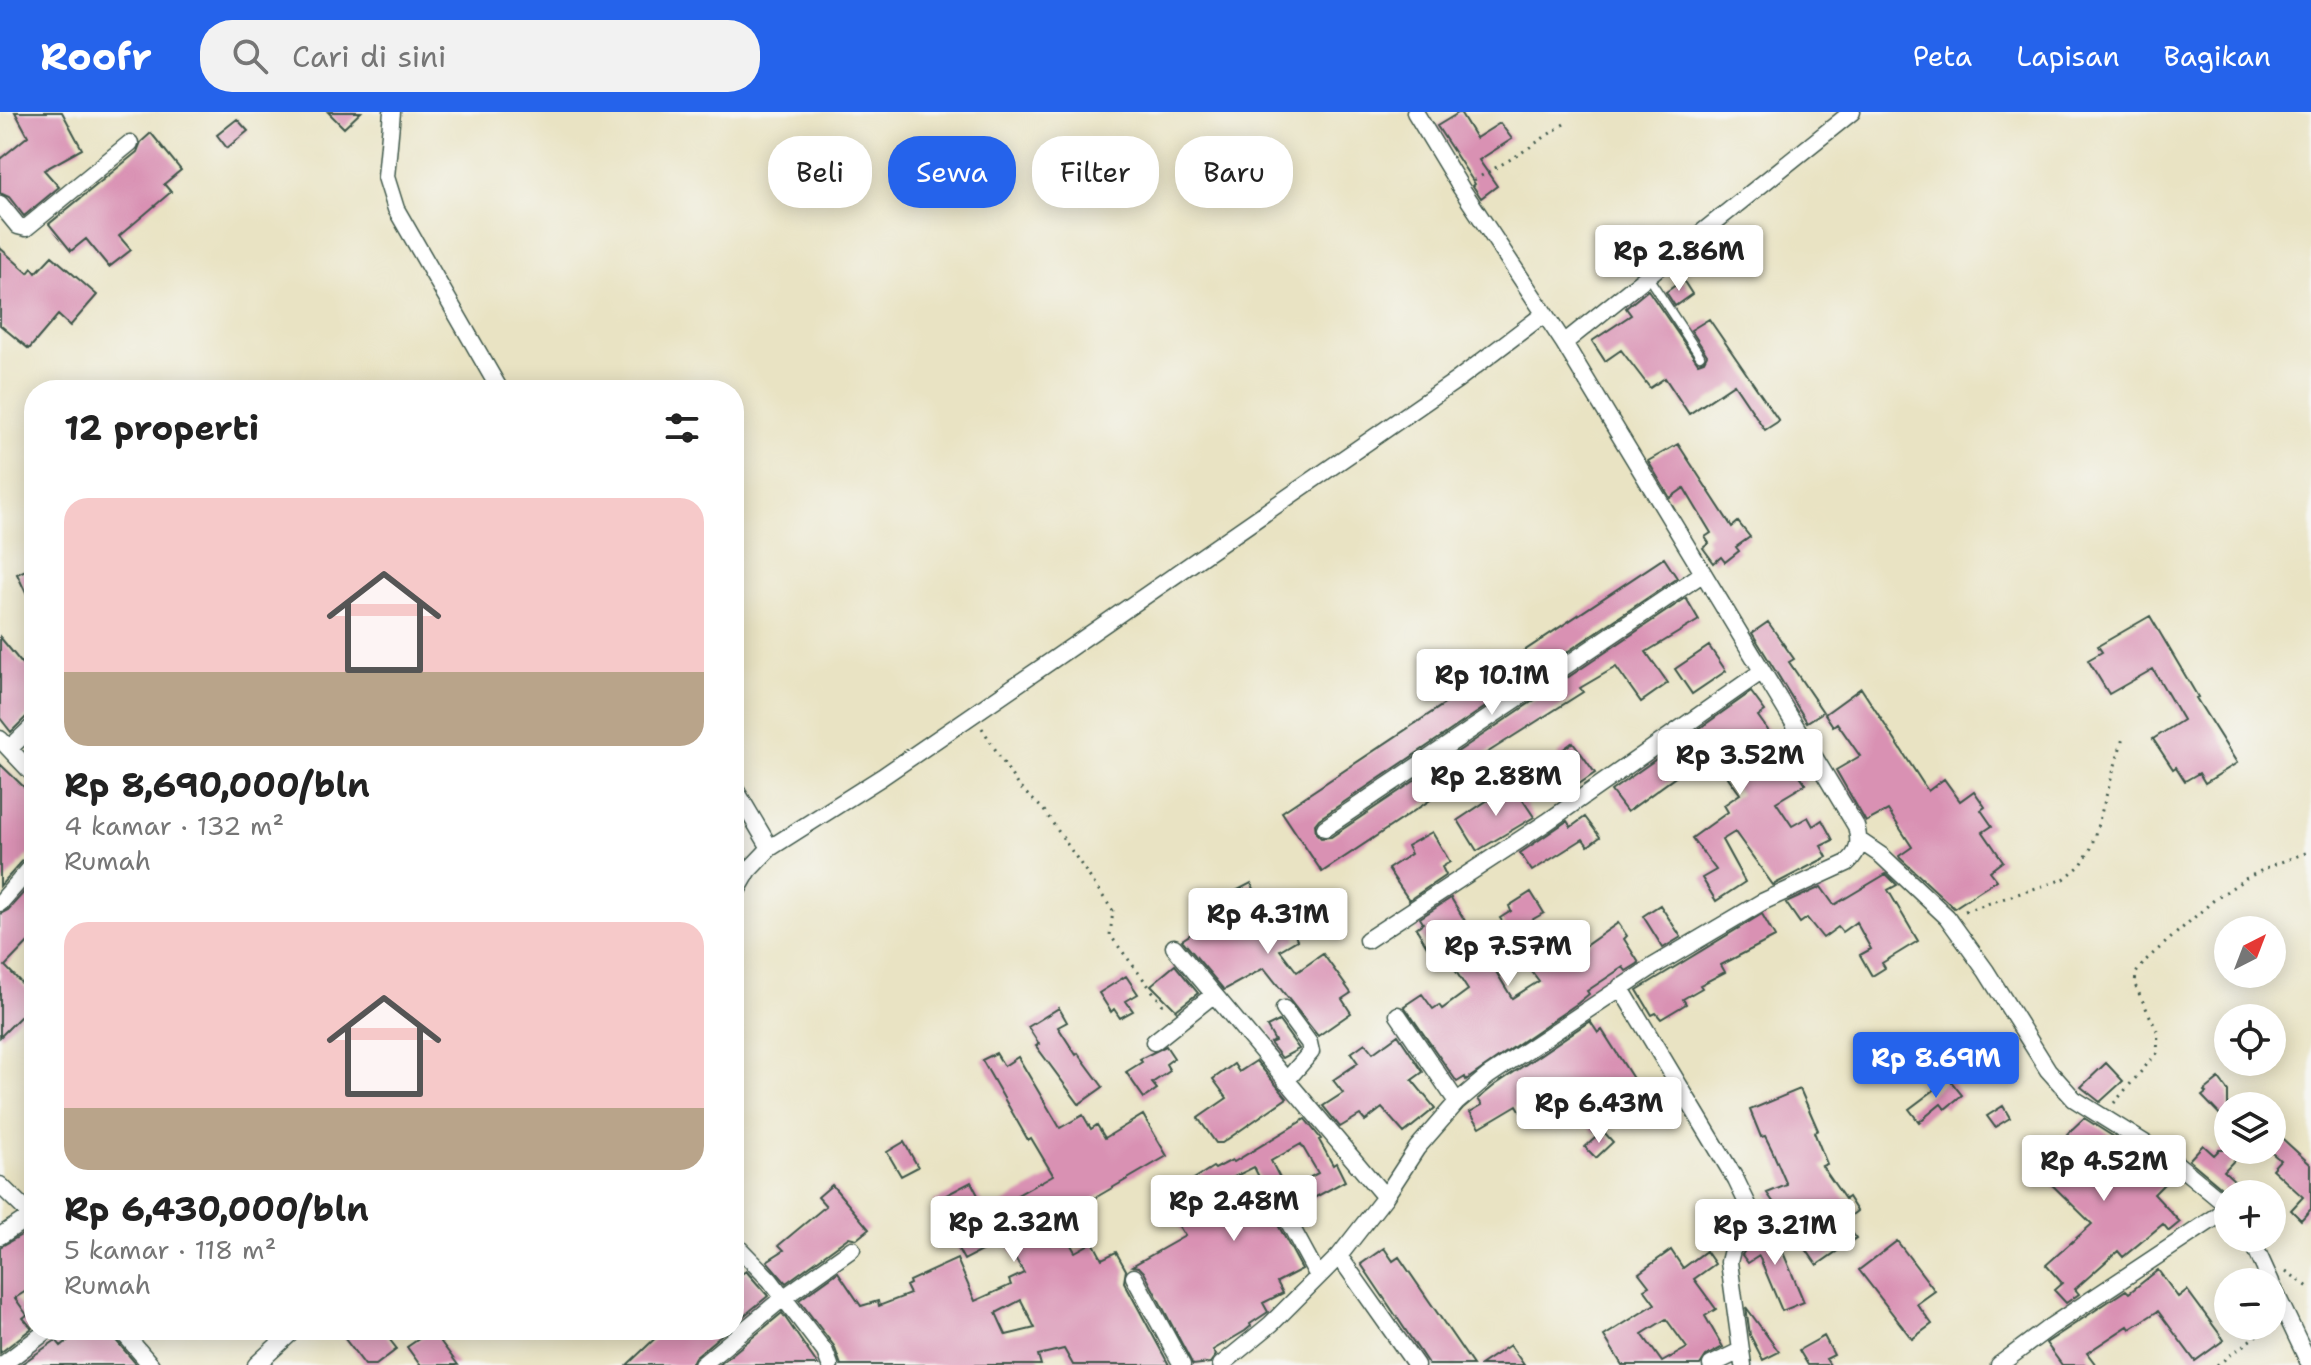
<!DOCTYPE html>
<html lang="id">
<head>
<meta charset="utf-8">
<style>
	body { margin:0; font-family:"Shantell Sans",sans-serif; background:#f2f2f2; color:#222; height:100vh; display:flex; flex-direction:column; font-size:30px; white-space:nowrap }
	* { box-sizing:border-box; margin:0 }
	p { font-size:26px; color:#767676 }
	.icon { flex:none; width:44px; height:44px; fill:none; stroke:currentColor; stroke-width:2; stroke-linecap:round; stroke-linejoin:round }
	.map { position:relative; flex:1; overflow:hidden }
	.sheet { position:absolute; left:24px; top:268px; width:720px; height:960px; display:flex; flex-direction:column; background:#fff; border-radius:32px; box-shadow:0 4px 20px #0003 }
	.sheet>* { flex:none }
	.guide { position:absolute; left:768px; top:24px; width:760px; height:72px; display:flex; gap:16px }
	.needle { width:52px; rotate:42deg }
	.fabs { position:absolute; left:2214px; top:804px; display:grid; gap:16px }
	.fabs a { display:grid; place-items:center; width:72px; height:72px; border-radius:50%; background:#fff; box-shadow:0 4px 20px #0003; font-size:40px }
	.price { position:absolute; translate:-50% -68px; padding:0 18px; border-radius:8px; background:#fff; color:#222; font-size:26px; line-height:52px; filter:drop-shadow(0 2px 4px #0008) }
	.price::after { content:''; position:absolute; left:50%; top:48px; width:24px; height:18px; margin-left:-12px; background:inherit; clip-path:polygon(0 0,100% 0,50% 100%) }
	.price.on { background:#2563eb; color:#fff }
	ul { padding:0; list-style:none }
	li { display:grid; align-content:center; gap:16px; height:424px; padding:0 40px }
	li span { display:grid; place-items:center; height:248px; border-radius:24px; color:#555 }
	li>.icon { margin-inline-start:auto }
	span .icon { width:144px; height:144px; fill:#fffc; stroke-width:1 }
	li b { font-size:34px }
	h2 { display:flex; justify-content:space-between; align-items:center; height:96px; padding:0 40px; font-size:34px }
	.tag { padding:0 28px; border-radius:32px; background:#fff; box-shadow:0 4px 20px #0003; font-size:28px; line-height:72px }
	.tag.on { background:#2563eb; color:#fff }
	header { display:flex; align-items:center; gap:48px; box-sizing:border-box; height:112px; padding:0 40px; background:#2563eb; color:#fff }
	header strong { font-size:38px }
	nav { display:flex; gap:44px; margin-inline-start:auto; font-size:28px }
	.search { width:560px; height:72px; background:#f2f2f2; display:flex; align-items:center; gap:20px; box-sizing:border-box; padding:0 28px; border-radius:32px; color:#767676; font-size:30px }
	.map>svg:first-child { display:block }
	.building { fill:#d991b3; fill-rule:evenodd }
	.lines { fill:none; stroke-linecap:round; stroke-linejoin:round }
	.lane-casing { stroke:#3d5649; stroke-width:11 }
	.street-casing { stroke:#3d5649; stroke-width:19 }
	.path { stroke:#3d5649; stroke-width:3; stroke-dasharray:2 6; stroke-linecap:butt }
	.lane { stroke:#fff; stroke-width:8 }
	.street { stroke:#fff; stroke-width:16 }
</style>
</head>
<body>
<header>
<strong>Roofr</strong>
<div class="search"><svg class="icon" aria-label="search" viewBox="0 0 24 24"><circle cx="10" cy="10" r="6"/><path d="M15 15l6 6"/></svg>Cari di sini</div>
<nav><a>Peta</a><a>Lapisan</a><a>Bagikan</a></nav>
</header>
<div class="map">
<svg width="2311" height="1253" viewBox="0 0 2311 1253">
	<rect width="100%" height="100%" fill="#f6f6f2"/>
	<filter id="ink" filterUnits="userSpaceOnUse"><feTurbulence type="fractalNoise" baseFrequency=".0125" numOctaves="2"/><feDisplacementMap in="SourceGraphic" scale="16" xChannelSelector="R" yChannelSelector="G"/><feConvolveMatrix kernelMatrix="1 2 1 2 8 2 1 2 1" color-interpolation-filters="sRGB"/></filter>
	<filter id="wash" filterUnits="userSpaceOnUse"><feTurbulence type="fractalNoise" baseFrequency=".006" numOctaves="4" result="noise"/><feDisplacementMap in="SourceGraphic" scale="32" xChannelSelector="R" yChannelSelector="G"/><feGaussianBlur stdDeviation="1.8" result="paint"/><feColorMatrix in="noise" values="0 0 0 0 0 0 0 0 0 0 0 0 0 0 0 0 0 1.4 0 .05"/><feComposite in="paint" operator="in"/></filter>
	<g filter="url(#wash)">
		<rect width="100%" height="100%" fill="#e9e3c3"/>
		<g id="blocks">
			<path class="building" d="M15,0H62L82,37L44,58L59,75L24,104L9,85L0,81V47L28,24Z
				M328,0H361L344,16Z
				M1460,0L1476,26L1500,11L1512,27L1479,48L1497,74L1481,86L1473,74L1475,72L1437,14Z
				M237,7L248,19L227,36L217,23Z
				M151,21L181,58L164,72L171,80L119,124L131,138L109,155L86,127L71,139L49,112L137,40L141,30Z
				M0,136L28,161L32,156L36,161L52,144L97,183L70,214L58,203L29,237L0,213Z
				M1683,168L1692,182L1675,194L1666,180Z
				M1648,178L1698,251L1704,249L1707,243L1691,218L1709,207L1779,309L1765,318L1734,272L1689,302L1665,266L1650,276L1621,238L1605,249L1592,229L1631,203L1626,196Z
				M1678,332L1732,415L1738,410L1750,425L1736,435L1739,439L1725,450L1721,445L1714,451L1703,436L1709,431L1705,425L1711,421L1684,376L1670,386L1648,349Z
				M1664,446L1677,466L1319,707L1315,712L1316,721L1321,726L1331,725L1686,486L1699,508L1646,540L1668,571L1641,590L1616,555L1580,576L1583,580L1482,644L1486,651L1322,760L1282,700Z
				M30,456L34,465V498L17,462Z
				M2150,504L2198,585L2196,586L2237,651L2205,671L2199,661L2185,669L2176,655L2173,657L2153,627L2183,608L2153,557L2109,582L2088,548L2102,540L2098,534Z
				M1768,510L1794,547L1789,550L1823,600L1807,610L1752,521Z
				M0,525L23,553L34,544V602L26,605L11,620L0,606Z
				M1709,534L1726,559L1692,582L1675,557Z
				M1861,576L1928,679L1944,667L1960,689L1974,679L1985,695L1981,698L1992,714L1983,720L2003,749L1990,759L1997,768L1954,796L1900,746L1899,744L1912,735L1888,698L1866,710L1836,658L1860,644L1837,611L1833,614L1825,602Z
				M1751,580L1765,599L1758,604L1806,672L1776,690L1792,714L1808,705L1813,714L1822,708L1833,728L1821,734L1827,745L1773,773L1735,720L1722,728L1745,770L1716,789L1702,766L1716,758L1692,726L1728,700L1724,693L1740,682L1710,640L1627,700L1611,679Z
				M1573,630L1595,661L1579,672L1557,642Z
				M0,652L26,677L30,673L34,674V741L26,745L0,774Z
				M1512,672L1534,705L1477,739L1458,708Z
				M1585,705L1600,725L1588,734L1583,727L1532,759L1520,741L1567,709L1571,715Z
				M1432,720L1450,750L1442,755L1446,763L1409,788L1388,757L1411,742L1407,734Z
				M1886,762L1897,773L1888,778L1918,829L1882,851L1885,856L1872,864L1860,843L1871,837L1856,810L1842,820L1838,815L1823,826L1807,806L1800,811L1786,791L1821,775L1834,793Z
				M34,769V824L5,854L34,884V891L0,925V802L8,798Z
				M1251,771L1268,804L1293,789L1308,816L1295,823L1297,828L1280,838L1297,860L1323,842L1351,881L1342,887L1351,901L1318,924L1264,856L1224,878L1182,828L1214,807L1207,794Z
				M1531,780L1544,801L1528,810L1552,843L1563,837L1568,846L1618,811L1627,824L1624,827L1639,851L1626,859L1623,855L1587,879L1589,882L1578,891L1466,968L1465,965L1457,970L1404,894L1422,882L1433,897L1439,893L1442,897L1468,878L1451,852L1447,855L1431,834L1428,836L1416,816L1423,811L1420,806L1451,786L1465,809L1449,819L1474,854L1484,848H1489L1512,886L1539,869L1513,835L1517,832L1500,806L1511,799L1509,794Z
				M1660,793L1681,825L1663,836L1643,804Z
				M1762,802L1775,825L1721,853L1725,860L1700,873L1702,876L1683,887L1686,892L1661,907L1656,901L1652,903L1637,878Z
				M1175,853L1198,881L1176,898L1151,873Z
				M1126,864L1138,882L1126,889L1133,899L1120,906L1114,897L1111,900L1099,881Z
				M1059,896L1067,910L1058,915L1076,943L1078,941L1103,975L1079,992L1036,934L1039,932L1028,915Z
				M1279,909L1299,937L1282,946L1270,931L1275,929L1267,915Z
				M1590,909L1598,921L1602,918L1646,987L1593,1021L1567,981L1524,1005L1517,993L1480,1015L1470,1000L1482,993L1478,987L1495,973Z
				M1398,923L1423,960L1412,968L1435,996L1404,1021L1382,996L1365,1009L1360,1003L1340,1015L1323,994L1343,981L1333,968L1358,951L1351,941L1365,931L1373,941Z
				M1166,934L1174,946L1166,952L1170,959L1152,971L1157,977L1144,986L1126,960L1142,950L1140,947Z
				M996,941L1004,954L1018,945L1060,1016L1083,1003L1091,1017L1097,1013L1105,1026L1143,1003L1167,1044L1088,1090L1091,1095L1059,1112L1075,1140L1093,1130L1102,1147L1116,1140L1126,1158L1124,1170L1169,1253H1073L1064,1237L1038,1243L1041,1253H841L834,1234L799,1188L838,1160L861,1194L878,1189L879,1194L910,1182L906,1174L910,1172L909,1169L957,1147L975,1189L1011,1173L1009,1168L1024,1161L1004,1127L964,1148L933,1090L971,1070L987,1100L1053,1063L1031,1026L1028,1028L982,948ZM1021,1188L1035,1216L1006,1223L996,1201Z
				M1256,949L1287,986L1222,1031H1216L1198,1006L1227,986L1213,967L1234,952L1239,960Z
				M2106,951L2123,969L2100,990L2081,975Z
				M1949,967L1962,983L1945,997L1941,992L1919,1010L1909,997Z
				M2219,967L2228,979V1011L2202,984L2206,981L2204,979Z
				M1800,977L1818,1018L1814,1020L1827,1052L1822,1054L1845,1087L1848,1085L1857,1099L1844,1109L1856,1126L1817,1153L1767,1081L1787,1073L1772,1038L1765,1024L1761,1025L1750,998Z
				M2003,994L2010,1006L1995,1015L1987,1004Z
				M2084,1006L2125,1032L2128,1034L2125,1037L2144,1058L2152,1049L2172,1064L2154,1082L2180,1110L2169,1119L2163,1112L2123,1145L2118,1139L2075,1177L2079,1182L2066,1191L2054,1178L2062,1171L2046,1153L2092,1112L2041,1062L2074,1029L2067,1022Z
				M1305,1007L1321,1027L1319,1028L1333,1053L1336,1051L1345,1069L1294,1097L1280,1074L1274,1072L1265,1077L1254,1055L1226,1069L1243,1100L1265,1089L1302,1157L1277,1170L1283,1181L1263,1191L1268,1200L1250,1212L1251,1214L1245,1219L1213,1238L1216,1243L1210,1251L1193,1253L1144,1160L1139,1155L1132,1154L1185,1124L1162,1087L1213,1055L1215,1057L1232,1048L1234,1050ZM1301,1032L1318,1061L1286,1078L1271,1049Z
				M2272,1017L2311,1053V1097L2301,1108L2291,1098L2303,1085L2272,1057L2280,1048L2272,1041Z
				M1603,1019L1613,1030L1596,1046L1585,1035Z
				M904,1030L918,1055L901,1064L887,1040Z
				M2203,1033L2214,1043L2219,1038H2244L2224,1059L2235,1069L2226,1079L2189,1048Z
				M832,1073L869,1117L857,1127L849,1125L786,1171L767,1149L784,1138L779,1133L826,1094L818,1085Z
				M1771,1112L1804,1190L1782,1199L1759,1144L1748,1151L1742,1143L1755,1123Z
				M25,1121L34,1133V1174L15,1186L27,1203L23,1206L32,1216L0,1241V1135Z
				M1897,1129L1935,1179L1917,1192L1932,1212L1912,1227L1859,1158Z
				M1384,1136L1393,1149L1399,1145L1473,1253H1429L1361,1152Z
				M1671,1138L1683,1156L1706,1139L1715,1152L1694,1167L1716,1197L1705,1204L1723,1235L1706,1244L1700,1253H1622L1604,1224L1655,1192L1644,1177L1649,1174L1639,1161ZM1666,1207L1687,1236L1662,1250L1642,1222Z
				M2158,1158L2178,1185L2187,1178L2224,1228L2195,1249L2158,1199L2130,1217L2128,1214L2087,1241L2096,1253H2062L2046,1231L2126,1178L2129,1181Z
				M746,1159L768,1184L734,1212V1167Z
				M1746,1195L1779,1240L1763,1248L1750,1223Z
				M782,1201L818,1253H719Z
				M81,1218H110L113,1225L137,1253H20L56,1228L61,1234Z
				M338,1218H382L397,1237L376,1253H365Z
				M432,1218L458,1253H420L407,1235Z
				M664,1218H727L695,1245L691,1253H627Z
				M1824,1224L1834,1243L1826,1247L1830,1253H1808L1799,1238Z
				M1510,1233L1524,1253H1480Z"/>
		</g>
	</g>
	<g filter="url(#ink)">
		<use href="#blocks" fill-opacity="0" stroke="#3d5649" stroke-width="2"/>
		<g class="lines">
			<g class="lane-casing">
				<path id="lane" d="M1648,165L1700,244"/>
			</g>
			<g class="street-casing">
				<path id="street" d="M392,0L386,65L396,97L500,278
					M0,92L18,114L26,116L130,31
					M1564,231L1852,0
					M0,627L34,663
					M10,636L34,613
					M734,675L770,736
					M1325,716L1702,462
					M1860,729L1882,744L1947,805L1986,859L2048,958L2074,987L2172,1048L2224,1091L2223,1099L2216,1105L2050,1215L1999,1253
					M734,784L749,758L770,736L882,665L1054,547L1457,268L1544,202
					M0,791L34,752
					M1367,828L1547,710L1761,560
					M1174,835L1385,1085
					M1620,875L1736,1068L1749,1095L1751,1110L1732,1138L1729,1150L1743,1253
					M1284,897L1309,931L1311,940L1286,969
					M1398,903L1457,990
					M1154,930L1213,883
					M0,1073L34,1106
					M1274,1083L1318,1164
					M0,1124L32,1103
					M2251,1126L2271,1170
					M734,1131L770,1168L825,1240L830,1253
					M1339,1144L1416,1253
					M1134,1165L1182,1253
					M2272,1173L2310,1253
					M121,1218L151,1253
					M2,1253L48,1218
					M256,1253L294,1218
					M702,1253L783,1186L852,1137
					M1221,1253L1271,1212L1339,1144L1385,1085L1417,1036L1457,990L1488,964L1652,855L1762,790L1847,751C1860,739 1860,730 1856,714L1564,231L1461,76L1415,0
					M1711,1253L1740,1239"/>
			</g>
			<path class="path" d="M1474,68L1518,43L1567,10
				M982,616L1018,674L1043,697L1113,799L1110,823L1166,897
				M1965,799L2064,767L2081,753L2091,736L2123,626
				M2114,991L2157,941L2158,921L2135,873L2136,861L2146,848L2214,788L2245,767L2270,754L2311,739
				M2286,1159L2311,1177
				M2217,1253L2269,1214"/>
			<use href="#lane" class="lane"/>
			<use href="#street" class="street"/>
		</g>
	</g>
</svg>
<div class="fabs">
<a><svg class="needle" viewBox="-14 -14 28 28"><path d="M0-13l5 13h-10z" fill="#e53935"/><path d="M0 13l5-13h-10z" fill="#767676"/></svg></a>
<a><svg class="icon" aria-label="locate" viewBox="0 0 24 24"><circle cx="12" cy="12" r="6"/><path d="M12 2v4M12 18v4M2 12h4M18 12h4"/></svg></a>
<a><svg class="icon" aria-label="layers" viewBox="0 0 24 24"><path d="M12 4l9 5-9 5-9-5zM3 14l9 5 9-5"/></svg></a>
<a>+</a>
<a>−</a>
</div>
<b class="price" style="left:1679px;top:181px">Rp 2.86M</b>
<b class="price" style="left:1492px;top:605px">Rp 10.1M</b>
<b class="price" style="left:1740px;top:685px">Rp 3.52M</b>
<b class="price" style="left:1496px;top:706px">Rp 2.88M</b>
<b class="price" style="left:1268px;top:844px">Rp 4.31M</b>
<b class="price" style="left:1508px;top:876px">Rp 7.57M</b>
<b class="price on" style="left:1936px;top:988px">Rp 8.69M</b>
<b class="price" style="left:1599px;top:1033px">Rp 6.43M</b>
<b class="price" style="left:2104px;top:1091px">Rp 4.52M</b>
<b class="price" style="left:1234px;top:1131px">Rp 2.48M</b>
<b class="price" style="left:1014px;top:1152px">Rp 2.32M</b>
<b class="price" style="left:1775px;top:1155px">Rp 3.21M</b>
<div class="guide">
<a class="tag">Beli</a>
<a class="tag on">Sewa</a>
<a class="tag">Filter</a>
<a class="tag">Baru</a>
</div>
<section class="sheet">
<h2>12 properti<svg class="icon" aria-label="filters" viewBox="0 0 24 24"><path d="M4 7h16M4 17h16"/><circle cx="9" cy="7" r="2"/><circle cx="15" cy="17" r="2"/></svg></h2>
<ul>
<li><span style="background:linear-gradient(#f6c9c9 70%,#b9a48a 0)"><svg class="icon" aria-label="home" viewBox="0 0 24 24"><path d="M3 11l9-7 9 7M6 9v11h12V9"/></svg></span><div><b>Rp 8,690,000/bln</b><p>4 kamar · 132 m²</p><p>Rumah</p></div></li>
<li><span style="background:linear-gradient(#f6c9c9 75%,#b9a48a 0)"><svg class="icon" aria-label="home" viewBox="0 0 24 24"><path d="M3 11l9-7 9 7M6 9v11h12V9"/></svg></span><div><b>Rp 6,430,000/bln</b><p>5 kamar · 118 m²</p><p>Rumah</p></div></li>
</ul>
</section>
</div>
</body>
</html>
